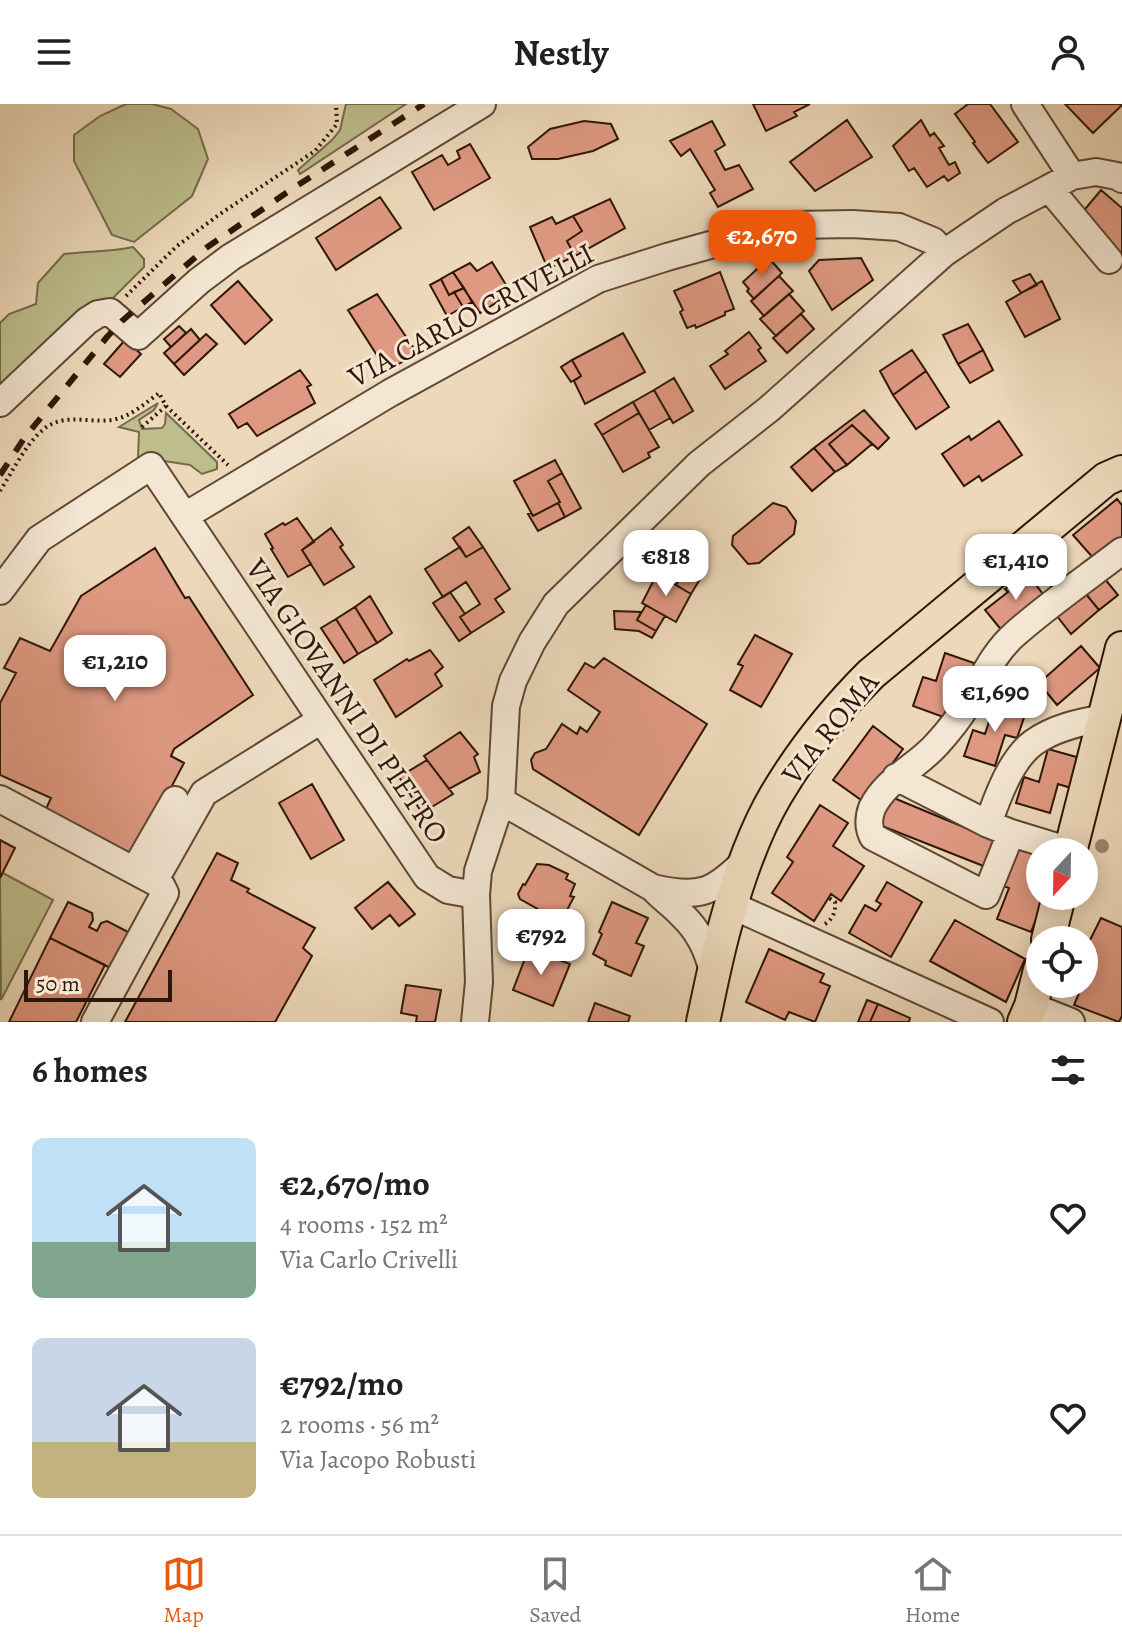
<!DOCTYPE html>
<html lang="en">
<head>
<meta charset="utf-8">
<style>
	body { margin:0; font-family:Alegreya,serif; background:#f6f6f6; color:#202124; height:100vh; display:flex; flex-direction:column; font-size:30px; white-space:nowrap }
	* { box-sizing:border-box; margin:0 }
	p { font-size:26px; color:#757577 }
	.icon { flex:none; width:44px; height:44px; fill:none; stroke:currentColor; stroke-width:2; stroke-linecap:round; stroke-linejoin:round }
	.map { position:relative; height:918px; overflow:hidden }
	.details { display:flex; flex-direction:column; background:#fff; flex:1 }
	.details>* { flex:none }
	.needle { width:52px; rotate:202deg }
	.fabs { position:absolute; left:1026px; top:734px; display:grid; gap:16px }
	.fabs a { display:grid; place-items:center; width:72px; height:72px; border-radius:50%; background:#fff; box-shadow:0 4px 20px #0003; font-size:40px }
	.scale { position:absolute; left:24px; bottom:20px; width:148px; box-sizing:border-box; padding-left:8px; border:4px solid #2f1607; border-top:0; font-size:22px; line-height:28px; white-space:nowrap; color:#2f1607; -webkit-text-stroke:6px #f3e6d2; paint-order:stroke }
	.price { position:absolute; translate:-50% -68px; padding:0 18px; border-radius:16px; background:#fff; color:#222; font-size:26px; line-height:52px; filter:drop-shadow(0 2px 4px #0008) }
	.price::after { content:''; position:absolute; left:50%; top:48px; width:24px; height:18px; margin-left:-12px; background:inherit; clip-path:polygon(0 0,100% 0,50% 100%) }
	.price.active { background:#ea580c; color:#fff }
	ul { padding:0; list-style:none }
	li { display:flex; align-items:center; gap:24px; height:200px; padding:0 32px }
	li span { display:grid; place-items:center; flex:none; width:224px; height:160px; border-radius:12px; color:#555 }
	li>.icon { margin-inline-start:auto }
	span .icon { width:96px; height:96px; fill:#fffc; stroke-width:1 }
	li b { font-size:34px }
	h2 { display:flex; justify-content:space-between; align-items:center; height:96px; padding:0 32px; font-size:34px }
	header { display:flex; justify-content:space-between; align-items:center; height:104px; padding:0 32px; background:#fff; font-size:36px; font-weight:600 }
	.dock { display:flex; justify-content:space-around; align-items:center; height:112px; border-top:2px solid #e0e0e0; background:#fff; font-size:22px; color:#757577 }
	.dock a { display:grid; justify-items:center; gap:4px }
	.dock .active { color:#ea580c }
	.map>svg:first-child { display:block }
	.green { fill:#bdbe8c; stroke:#766a4a; stroke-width:2 }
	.building { fill:#df9982; stroke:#2f1607; stroke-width:2 }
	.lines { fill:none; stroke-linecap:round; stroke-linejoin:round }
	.minor-casing { stroke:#5e4734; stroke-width:30 }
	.major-casing { stroke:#2f1607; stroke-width:36 }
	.path { stroke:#2f1607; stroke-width:4; stroke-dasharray:2 4; stroke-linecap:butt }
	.minor { stroke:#f3e6d2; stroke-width:26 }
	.major { stroke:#edd9ba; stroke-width:32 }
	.rail { stroke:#2f1607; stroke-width:6; stroke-dasharray:14 14; stroke-linecap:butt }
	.tree { fill:#9c896e }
	.labels { text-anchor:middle; stroke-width:6; stroke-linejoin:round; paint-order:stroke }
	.street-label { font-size:30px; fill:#2f1607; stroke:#f3e6d2 }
</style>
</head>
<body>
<header><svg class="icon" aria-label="menu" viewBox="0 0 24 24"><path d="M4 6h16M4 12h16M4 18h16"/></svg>Nestly<svg class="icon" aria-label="person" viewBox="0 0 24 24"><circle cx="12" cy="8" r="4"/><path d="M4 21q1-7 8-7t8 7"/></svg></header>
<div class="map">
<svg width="1122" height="918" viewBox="0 0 1122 918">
	<rect width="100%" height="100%" fill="#edd9ba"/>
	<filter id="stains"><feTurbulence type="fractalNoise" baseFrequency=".0025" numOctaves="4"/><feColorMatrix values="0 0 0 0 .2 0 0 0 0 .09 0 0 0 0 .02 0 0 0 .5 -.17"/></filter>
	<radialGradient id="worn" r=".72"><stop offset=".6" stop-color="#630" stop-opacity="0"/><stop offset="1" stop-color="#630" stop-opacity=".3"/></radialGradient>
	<path class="green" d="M126,0H152L171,5L198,25L208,55L192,92L134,138L112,131L74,57V31L100,12Z
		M346,0H406L300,70L298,66L332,36L340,26Z
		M133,143L144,155V163L105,202L0,287V219L9,210L36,200L38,179L64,150C87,147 110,148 133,143Z
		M158,299L154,306L139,316L142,325L162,324L165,320L166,309L217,358V365L202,370L190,361L138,353L139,328L119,323Z
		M3,769L53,796L1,896L0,774Z"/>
	<path class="building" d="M753,0H810L794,8L797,12L766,27Z
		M968,0H990L1018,38L988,59L973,39L975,38L955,10Z
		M1065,0H1122V1L1093,29Z
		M847,16L872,53L815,87L790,58Z
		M921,16L930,32L934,29L944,42L939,44L949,61L955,58L960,69L948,77L944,72L927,83L914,64L909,67L893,42Z
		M584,17L611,20L618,35L593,47L558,55H532L528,43L550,25Z
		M712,17L725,41L715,47L725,66L739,61L753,85L718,103L710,89L715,86L690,45L681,52L670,37Z
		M470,40L490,74L434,106L412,68L442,51L448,61L460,54L457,47Z
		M1101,86L1122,104V161L1115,164L1076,116Z
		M380,93L401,124L336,166L316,134Z
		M610,95L625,124L575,152L567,137L582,127L573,112Z
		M573,112L582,127L567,137L575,152L548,165L530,123L552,113L556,120Z
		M769,154L782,169L754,195L747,187L749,185L743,178Z
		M861,154L873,176L832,206L809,167L819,156Z
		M492,158L511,189L480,209L453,168L470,159L477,167Z
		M453,168L464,184L449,191L441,175Z
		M720,168L734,205L725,208V211L696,224L695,221L687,224L680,208L683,206L674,187Z
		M1030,170L1037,181L1021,189L1013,177Z
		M779,172L793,187L764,212L751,197Z
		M441,175L449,191L454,188L463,203L447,212L430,181Z
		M238,177L272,216L245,240L211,201Z
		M1042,177L1060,215L1025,233L1006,198Z
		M464,184L472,198L463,203L454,188Z
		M377,190L417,249L387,267L348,206Z
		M789,190L804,207L776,232L760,215Z
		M801,210L814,225L787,249L773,234Z
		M968,220L983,246L958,260L943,231Z
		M179,222L186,229L171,243L164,235Z
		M191,225L200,236L174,260L164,249Z
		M749,228L761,244L758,246L766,257L725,285L710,262L728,250L725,247Z
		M623,229L645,268L585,300L574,277L581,272L572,256Z
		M206,230L217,240L184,271L174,260Z
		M125,236L141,250L120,273L104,260Z
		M912,246L926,267L893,291L880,267Z
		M983,246L993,266L970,279L958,260Z
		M572,256L581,272L571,278L561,263Z
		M300,266L311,281L307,283L315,299L257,332L247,319L238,324L229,310Z
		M926,267L949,303L916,325L893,291Z
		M674,274L693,307L673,319L654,286Z
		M654,286L670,314L649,326L633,298Z
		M633,298L639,309L602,331L595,320Z
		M864,306L889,334L878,345L852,321L829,340L847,361L835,368L814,344Z
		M639,309L659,343L648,349L650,353L623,368L602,331Z
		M999,317L1022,351L982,377L979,372L964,382L942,350L969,332L971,336Z
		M852,321L872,340L847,361L829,340Z
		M814,344L835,368L812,387L791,363Z
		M555,356L562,369L548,377L560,398L533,412L514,377Z
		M562,369L581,404L565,413L558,399L560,398L548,377Z
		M1117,395L1122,401V434L1094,455L1073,431Z
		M558,399L565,413L538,427L528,410L531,409L533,412Z
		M773,399L786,403L796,417L794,430L759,459L748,460L732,441L733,432Z
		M297,414L314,438L302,446L311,460L288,473L271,445L273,444L265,430L283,419L285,421Z
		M469,423L483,443L466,453L453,434Z
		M331,424L343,441L340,443L354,463L324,481L302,446Z
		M460,443L466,453L483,443L510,485L495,495L504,508L471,529L460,513L480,500L466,478L443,493L425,465Z
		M155,444L185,494L189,493L253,591L174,645L171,652L184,659L135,752L45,707L51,694L0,671V599L16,569L4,564L20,534L50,547L81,492Z
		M665,456L684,467L676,481L657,470Z
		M689,459L705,467L691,490L676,481Z
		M1026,468L1046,494L1003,528L985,506L1008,488L1005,485Z
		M1100,469L1118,491L1099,506L1081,484Z
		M657,470L691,490L676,518L642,499Z
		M1081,484L1099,506L1071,530L1053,507Z
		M450,488L465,510L460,513L471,529L459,537L433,499Z
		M370,492L392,529L377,539L355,503Z
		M646,501L665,512L656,527L637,516Z
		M355,503L377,539L358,550L336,515Z
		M614,507L641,508L637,516L656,527L652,534L639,527L615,525Z
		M336,515L358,550L344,559L321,524Z
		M755,531L792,550L761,603L730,586L743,562L738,560Z
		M1081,542L1100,564L1057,601L1039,579Z
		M430,546L443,563L435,570L442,582L396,613L374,576L407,555L409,557Z
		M945,549L977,560L968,586L957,582L946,614L913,602L923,573L936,577Z
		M604,554L707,620L639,731L533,665L531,656L535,649L546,645L562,620L577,630L580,623L587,628L600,608L568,586L585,559L594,564Z
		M995,599L1026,608L1017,634L1005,631L995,662L964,652L973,626L985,630Z
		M873,622L903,645L864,698L833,676Z
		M460,628L478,650L474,653L480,668L449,685L424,652Z
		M1048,645L1080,654L1071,684L1058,680L1050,709L1016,699L1024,673L1039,678Z
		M427,656L453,690L422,709L399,673Z
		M312,680L344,736L311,755L279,699Z
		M889,692L995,736L991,765L877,720Z
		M820,701L848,719L833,742L864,762L841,797L831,790L814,817L772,789L793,758L787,753Z
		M0,736L15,744L0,774Z
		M1013,739L1040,749V780L1037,788L1040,789V792H1045L1031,828L997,815L1009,784L998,780Z
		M217,749L238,759L231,776L249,785L247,788L315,824L303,844L312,852L275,918H125Z
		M537,760L549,761L568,770L566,775L575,780L570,792L574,793L559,821L541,813L543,808L520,795L518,790L523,780L525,781Z
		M388,778L415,810L399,822L390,811L372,825L355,804Z
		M887,778L922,798L891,853L849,829L865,801L876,807L881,800L876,797Z
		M68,798L92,809L93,816L89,823L97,827L101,819L107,817L132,830L114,866L50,834Z
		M612,798L648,814L636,839L644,842L631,872L605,861L606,857L593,850L602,830L599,828Z
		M1101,814L1122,823V912L1119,918L1074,901L1091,861L1084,859V848Z
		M955,816L1025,855L1006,898L930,857Z
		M50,834L105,861L76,918H9Z
		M529,844L570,860L553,902L513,886Z
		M769,845L824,870L820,878L830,882L815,918L789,908L785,916L746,898Z
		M406,881L441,886L435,918H416L417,912L401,909Z
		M867,896L878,900L870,918H858Z
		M595,899L630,912L628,918H588Z
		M878,900L910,914L909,918H870Z"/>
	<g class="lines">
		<g class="minor-casing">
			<path id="minor" d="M1025,0L1072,72
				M1049,84L1109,156
				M0,299L87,217L98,210L110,208L138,232L199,177L231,153L482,0
				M185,412L390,289L598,175L667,153L746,131L793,121L853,120L899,123L933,137L944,149
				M0,487L39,435L151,362L427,773L448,786L476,791
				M896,673L988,720L1011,729L1070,747
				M0,695L161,781L165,789L95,918
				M175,696L141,755L161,765L204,689L321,616
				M501,697L653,784C699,795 714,789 747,755
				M988,720C997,694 1011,655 1033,639C1053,624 1081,618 1104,614
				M1011,729L986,791L873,733C868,723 868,715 872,704C887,674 917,663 937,640C948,628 959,614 967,601C982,576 993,549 1015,530C1049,500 1087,474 1122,447
				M653,784C662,794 673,801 682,811C699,827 708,846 713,868
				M731,801L990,918
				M1031,902L1071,918
				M475,918L479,878L476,791L478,767L501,697L506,602L513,577L532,538L556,500L699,360L769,305L944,149L1006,107L1072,72L1096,68L1117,72L1122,75"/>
		</g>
		<g class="major-casing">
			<path id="major" d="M1070,748L1122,544
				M1048,836L1059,792
				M703,918C710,886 716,854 725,822C737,778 753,730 776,691C802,647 835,606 871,570L1106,375L1122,368
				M1024,918L1031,902L1040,866"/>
		</g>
		<path class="path" d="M126,192L177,142L220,110L315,47L337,20L336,0
			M166,302L228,361
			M0,387C13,367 31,328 54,319C73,311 97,320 116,315C131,312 147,298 159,289L166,302L142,323
			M825,820C833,815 836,807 835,798L829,794"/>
		<use href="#minor" class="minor"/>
		<use href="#major" class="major"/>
		<path class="rail" d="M0,371L25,333L107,233L122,217L206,144L292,85L424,0"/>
	</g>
	<g class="tree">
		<circle cx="1018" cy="594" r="7"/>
		<circle cx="1102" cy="742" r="7"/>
	</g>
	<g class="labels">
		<g class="street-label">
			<text transform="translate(471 211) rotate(-28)" y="10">VIA CARLO CRIVELLI</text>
			<text transform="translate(347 597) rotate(56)" y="10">VIA GIOVANNI DI PIETRO</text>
			<text transform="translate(830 624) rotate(-51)" y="10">VIA ROMA</text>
		</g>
	</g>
	<rect width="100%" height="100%" filter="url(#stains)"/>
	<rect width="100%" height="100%" fill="url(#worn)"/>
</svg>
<div class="fabs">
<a><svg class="needle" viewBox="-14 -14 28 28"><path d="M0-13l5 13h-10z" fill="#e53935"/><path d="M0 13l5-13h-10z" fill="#757577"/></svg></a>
<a><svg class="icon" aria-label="locate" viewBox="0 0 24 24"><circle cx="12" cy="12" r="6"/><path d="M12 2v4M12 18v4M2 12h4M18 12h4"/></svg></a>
</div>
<div class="scale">50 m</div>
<b class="price active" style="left:762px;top:174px">€2,670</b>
<b class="price" style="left:666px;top:494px">€818</b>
<b class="price" style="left:1016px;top:498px">€1,410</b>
<b class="price" style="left:115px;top:599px">€1,210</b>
<b class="price" style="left:995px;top:630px">€1,690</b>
<b class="price" style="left:541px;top:873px">€792</b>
</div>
<section class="details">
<h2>6 homes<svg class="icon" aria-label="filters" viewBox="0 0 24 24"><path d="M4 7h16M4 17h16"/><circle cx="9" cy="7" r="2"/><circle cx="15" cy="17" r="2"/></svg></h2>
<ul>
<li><span style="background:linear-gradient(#bfe0f5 65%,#7fa58c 0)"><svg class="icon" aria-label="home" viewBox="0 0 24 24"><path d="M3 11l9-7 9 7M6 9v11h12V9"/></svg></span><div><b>€2,670/mo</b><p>4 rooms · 152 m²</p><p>Via Carlo Crivelli</p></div><svg class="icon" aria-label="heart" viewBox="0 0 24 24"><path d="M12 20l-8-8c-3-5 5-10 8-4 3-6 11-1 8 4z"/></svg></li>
<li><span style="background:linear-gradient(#c9d6e8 65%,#c2b280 0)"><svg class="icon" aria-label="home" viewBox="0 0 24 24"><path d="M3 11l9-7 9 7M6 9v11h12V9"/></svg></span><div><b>€792/mo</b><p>2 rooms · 56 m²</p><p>Via Jacopo Robusti</p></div><svg class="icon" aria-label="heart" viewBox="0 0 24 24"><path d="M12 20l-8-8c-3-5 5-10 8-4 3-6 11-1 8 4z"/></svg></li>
</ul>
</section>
<nav class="dock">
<a class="active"><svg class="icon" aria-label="map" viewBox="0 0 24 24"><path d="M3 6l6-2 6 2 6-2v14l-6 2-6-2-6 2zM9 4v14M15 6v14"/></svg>Map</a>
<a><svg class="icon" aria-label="saved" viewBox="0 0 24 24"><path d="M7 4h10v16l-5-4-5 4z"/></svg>Saved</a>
<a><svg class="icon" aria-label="home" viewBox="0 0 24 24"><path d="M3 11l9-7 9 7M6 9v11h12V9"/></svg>Home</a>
</nav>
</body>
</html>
